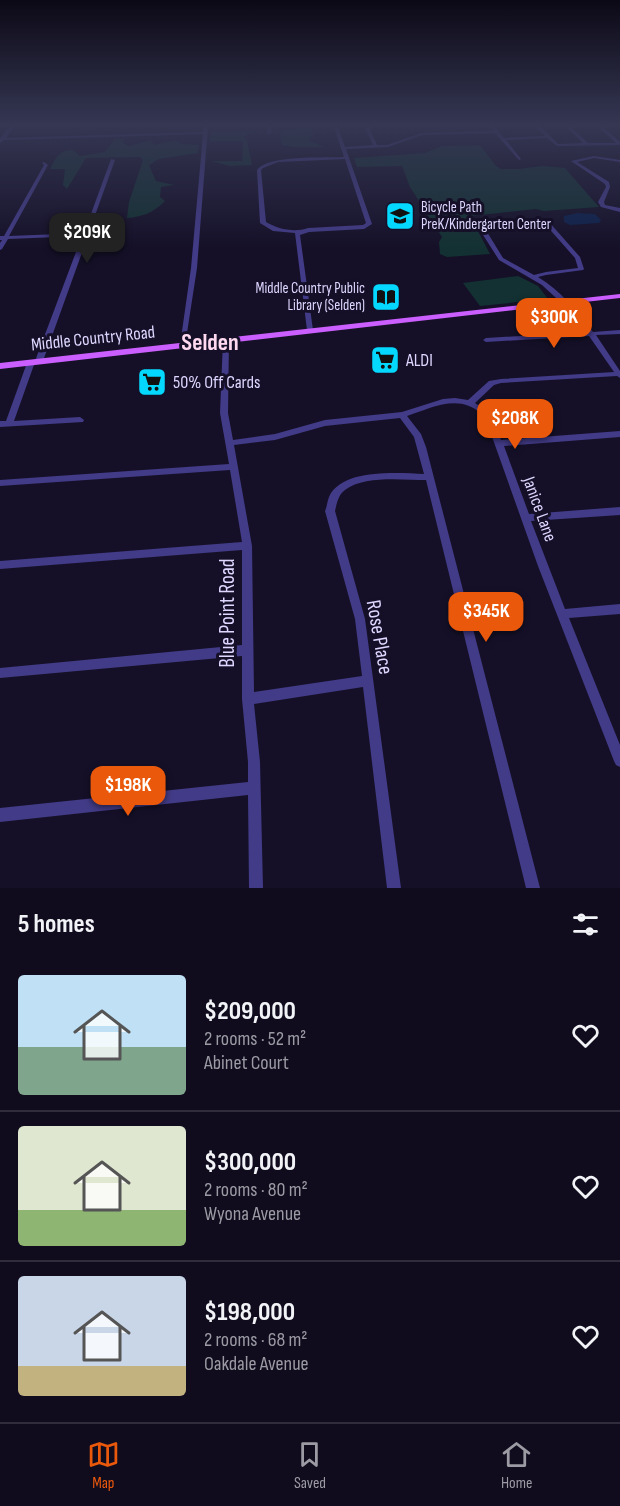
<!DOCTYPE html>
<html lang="en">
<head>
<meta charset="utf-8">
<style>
	body { margin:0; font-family:"Sofia Sans Condensed",sans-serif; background:#1e1a2b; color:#f1f3f6; height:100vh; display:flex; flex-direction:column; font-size:22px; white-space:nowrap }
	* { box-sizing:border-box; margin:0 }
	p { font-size:20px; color:#9c9ba4 }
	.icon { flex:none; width:33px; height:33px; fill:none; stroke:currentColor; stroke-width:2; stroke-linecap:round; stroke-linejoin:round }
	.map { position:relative; height:888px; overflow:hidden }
	.details { display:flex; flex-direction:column; background:#100c1e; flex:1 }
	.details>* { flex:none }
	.price { position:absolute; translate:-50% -51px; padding:0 14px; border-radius:12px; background:#ea580c; color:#fff; font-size:20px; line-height:39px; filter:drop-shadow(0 2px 3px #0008) }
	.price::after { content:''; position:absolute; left:50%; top:36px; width:18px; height:14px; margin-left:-9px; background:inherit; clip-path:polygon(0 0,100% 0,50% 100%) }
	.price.active { background:#222; color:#fff }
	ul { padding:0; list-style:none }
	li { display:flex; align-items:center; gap:18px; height:150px; padding:0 18px }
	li+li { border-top:2px solid #302c3c }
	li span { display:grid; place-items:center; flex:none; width:168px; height:120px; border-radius:6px; color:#555 }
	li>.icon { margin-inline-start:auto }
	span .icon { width:72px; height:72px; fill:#fffc; stroke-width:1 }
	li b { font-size:26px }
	h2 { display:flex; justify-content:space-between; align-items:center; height:72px; padding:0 18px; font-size:26px }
	.tab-bar { display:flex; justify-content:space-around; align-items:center; height:84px; border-top:2px solid #302c3c; background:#100c1e; font-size:16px; color:#9c9ba4 }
	.tab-bar a { display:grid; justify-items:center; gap:3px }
	.tab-bar .active { color:#ea580c }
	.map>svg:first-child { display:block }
	.green { fill:#133132 }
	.water { fill:#0d204a }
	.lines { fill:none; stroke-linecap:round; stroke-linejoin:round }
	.minor { fill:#423b87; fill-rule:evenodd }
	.major { fill:#cb5efe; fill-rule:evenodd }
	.labels { text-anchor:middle; stroke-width:6; stroke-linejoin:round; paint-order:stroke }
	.far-poi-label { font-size:15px; fill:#ded7ff; stroke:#151028; text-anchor:start }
	.street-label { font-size:18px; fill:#ded7ff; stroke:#151028 }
	.poi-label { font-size:18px; fill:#ded7ff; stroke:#151028; text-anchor:start }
	.near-street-label { font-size:21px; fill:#ded7ff; stroke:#151028 }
	.district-label { font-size:24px; font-weight:bold; fill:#ffd9ef; stroke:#151028 }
</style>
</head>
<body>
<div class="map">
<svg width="620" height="888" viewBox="0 0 620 888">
	<rect width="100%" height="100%" fill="#151028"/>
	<path class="green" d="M310,128L315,133L308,140L324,147H295L282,145L280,130Z
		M255,131L243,137L247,140L252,165L230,166L211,161H242L243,141H210L211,132Z
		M115,139H124L123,143L129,146L151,140L154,145L176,140L181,144L199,145L198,153L159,159L149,165L156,181L174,185L161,187L160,197L165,201C153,213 142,217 127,218L129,202L143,160L140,157L86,158L67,189L63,185L65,169H50C57,157 58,150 73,150L80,156L105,152Z
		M480,145L496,166L501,169H519L542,166L565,168L599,207L544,211L536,209L470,216L490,254L447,257L440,254L439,242L442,237L410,187L402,166L357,167L354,158L425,153L442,146Z
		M518,276L538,286L548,299L480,306L463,283Z"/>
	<path class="water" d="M577,213L595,214L601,220L599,223L570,225L564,222V216Z"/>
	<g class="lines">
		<path class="minor" d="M12,124H16L6,138L203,132L204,124H240L208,126L197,268L185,346L183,347L180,345L191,268L203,134L4,140L0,143V138Z
			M268,124H272L271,133L269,134L267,133Z
			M333,124H337L345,147L373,145L366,130L369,124H373L370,130L377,145H387L422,133L494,131L488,124H492L504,138L545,136L533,124H538L558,144L583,143L563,124H568L588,143H616L595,124H600L620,142V145L557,146L547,138L506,140L521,159L519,160L495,133L422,135L388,147L346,149L372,224L364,229L309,232L300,235L313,330L310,332L307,330L295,233L273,231L260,223L257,170C267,155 325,158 344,157ZM345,159L366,223L363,225L308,228C294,233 278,229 266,222L261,170L263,168L278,162Z
			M594,156L620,160V162L594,158L577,162L609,182L610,187L604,202L605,205L620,208V212L601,207L598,202L606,187L605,184L571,161Z
			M111,159L115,160L89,232L113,231L116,233L113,235L88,236L43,361L39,363H36L35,361L82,236L8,239L2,249L0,250V243L2,240H0V236H4L44,165L42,163L44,162L48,165L9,236L84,233Z
			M525,219L549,222L580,257L584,269L583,270L546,275L538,277C561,291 577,311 593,332L620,330V334L596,335L620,371V378L617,376L501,383L494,385L475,403L491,414L501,440L620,431V437L504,446L529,514L620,507V515L531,521L565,609L620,604V614L569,618L620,745V767L616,765L614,761L538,566L485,417C480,413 475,408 469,406C449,398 426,410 407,416L421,434L426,447L540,888H526L426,480C403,480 364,475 345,490C338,495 337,503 335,511L365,619L401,888H387L363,687L254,704L260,762L263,888H249L248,795L0,822V808L248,782V762L242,699V656L0,678V668L242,645V550L0,569V561L242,542L230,470L0,486V480L229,464L220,413L223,340L226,338L229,340L228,413L233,440L275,434L325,420L402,412L443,399L455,398L468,400L489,381L501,379L614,372L589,336L486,342L483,340L486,338L586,332L567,308L542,285L499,260L478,227L484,223ZM525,223L545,224L575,258L578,268L546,272L534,275L503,258L484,227ZM400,418L414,437L424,474C398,473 342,468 329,497C327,502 327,507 325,511L355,619L362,676L254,692L252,546L234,445L275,440L325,426Z
			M28,360H31L35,362L14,421L80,417L84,420L83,422L0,427V421H6Z"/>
		<path class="major" d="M620,294V298L0,369V363Z"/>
	</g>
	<linearGradient id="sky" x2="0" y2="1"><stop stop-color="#0c0916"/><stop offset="0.5" stop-color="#353753"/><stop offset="1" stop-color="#353753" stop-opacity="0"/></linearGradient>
	<rect width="620" height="249" fill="url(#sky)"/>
	<defs>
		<g id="school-square" transform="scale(1.5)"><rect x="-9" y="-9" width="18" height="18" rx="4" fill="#04d8fe" stroke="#151028"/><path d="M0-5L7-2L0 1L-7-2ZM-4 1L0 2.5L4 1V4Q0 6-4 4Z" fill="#111"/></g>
		<g id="library-square" transform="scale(1.5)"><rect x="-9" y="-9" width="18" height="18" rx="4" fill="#04d8fe" stroke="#151028"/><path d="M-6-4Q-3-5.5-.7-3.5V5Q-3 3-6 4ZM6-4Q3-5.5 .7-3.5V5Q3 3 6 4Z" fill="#111"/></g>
		<g id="supermarket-square" transform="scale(1.5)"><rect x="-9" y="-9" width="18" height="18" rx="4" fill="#04d8fe" stroke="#151028"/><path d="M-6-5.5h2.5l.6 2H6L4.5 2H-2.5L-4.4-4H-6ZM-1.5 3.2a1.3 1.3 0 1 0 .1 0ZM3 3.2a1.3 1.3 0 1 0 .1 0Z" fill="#111"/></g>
	</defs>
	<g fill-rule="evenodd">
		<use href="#school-square" x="400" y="216"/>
		<use href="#library-square" x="386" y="297"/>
		<use href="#supermarket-square" x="385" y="360"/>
		<use href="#supermarket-square" x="152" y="382"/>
	</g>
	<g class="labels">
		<g class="far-poi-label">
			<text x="421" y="212">Bicycle Path<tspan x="421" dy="17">PreK/Kindergarten Center</tspan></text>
			<text x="365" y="293" text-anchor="end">Middle Country Public<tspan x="365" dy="17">Library (Selden)</tspan></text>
		</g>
		<g class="street-label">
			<text transform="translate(93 338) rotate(-6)" y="6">Middle Country Road</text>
			<text transform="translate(540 509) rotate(70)" y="6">Janice Lane</text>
		</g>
		<g class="poi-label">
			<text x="406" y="366">ALDI</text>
			<text x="173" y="388">50% Off Cards</text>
		</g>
		<g class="near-street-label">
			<text transform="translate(227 613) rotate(-90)" y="7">Blue Point Road</text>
			<text transform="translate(380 637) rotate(80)" y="7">Rose Place</text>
		</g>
		<g class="district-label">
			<text x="210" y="350">Selden</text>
		</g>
	</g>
</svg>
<b class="price active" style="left:87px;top:264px">$209K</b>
<b class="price" style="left:554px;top:349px">$300K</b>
<b class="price" style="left:515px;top:450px">$208K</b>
<b class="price" style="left:486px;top:643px">$345K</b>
<b class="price" style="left:128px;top:817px">$198K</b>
</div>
<section class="details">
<h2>5 homes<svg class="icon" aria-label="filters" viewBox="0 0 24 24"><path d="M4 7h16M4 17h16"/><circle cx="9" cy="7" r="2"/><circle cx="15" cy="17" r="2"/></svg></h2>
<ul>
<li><span style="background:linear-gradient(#bfe0f5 60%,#7fa58c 0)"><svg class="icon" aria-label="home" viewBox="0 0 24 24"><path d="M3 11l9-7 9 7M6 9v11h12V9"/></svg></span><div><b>$209,000</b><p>2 rooms · 52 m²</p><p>Abinet Court</p></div><svg class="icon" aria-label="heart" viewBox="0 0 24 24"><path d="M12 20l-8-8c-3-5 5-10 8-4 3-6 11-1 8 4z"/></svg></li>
<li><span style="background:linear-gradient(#dfe7d0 70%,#8fb573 0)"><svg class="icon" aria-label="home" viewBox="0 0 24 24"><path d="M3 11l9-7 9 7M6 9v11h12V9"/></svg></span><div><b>$300,000</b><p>2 rooms · 80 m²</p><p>Wyona Avenue</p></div><svg class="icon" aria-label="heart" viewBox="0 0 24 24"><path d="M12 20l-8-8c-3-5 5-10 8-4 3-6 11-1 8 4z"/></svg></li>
<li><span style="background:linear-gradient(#c9d6e8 75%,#c2b280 0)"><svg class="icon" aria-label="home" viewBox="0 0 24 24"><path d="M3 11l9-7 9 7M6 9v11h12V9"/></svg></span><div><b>$198,000</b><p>2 rooms · 68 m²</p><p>Oakdale Avenue</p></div><svg class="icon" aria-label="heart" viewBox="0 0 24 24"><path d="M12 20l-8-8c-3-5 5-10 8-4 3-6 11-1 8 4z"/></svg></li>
</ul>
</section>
<nav class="tab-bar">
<a class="active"><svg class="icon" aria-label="map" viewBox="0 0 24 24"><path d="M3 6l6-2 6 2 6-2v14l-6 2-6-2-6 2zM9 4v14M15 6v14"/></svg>Map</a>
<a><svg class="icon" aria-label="saved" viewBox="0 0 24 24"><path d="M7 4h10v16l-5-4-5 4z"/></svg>Saved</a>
<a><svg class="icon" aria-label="home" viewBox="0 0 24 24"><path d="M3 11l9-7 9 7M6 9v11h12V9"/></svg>Home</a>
</nav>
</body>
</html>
